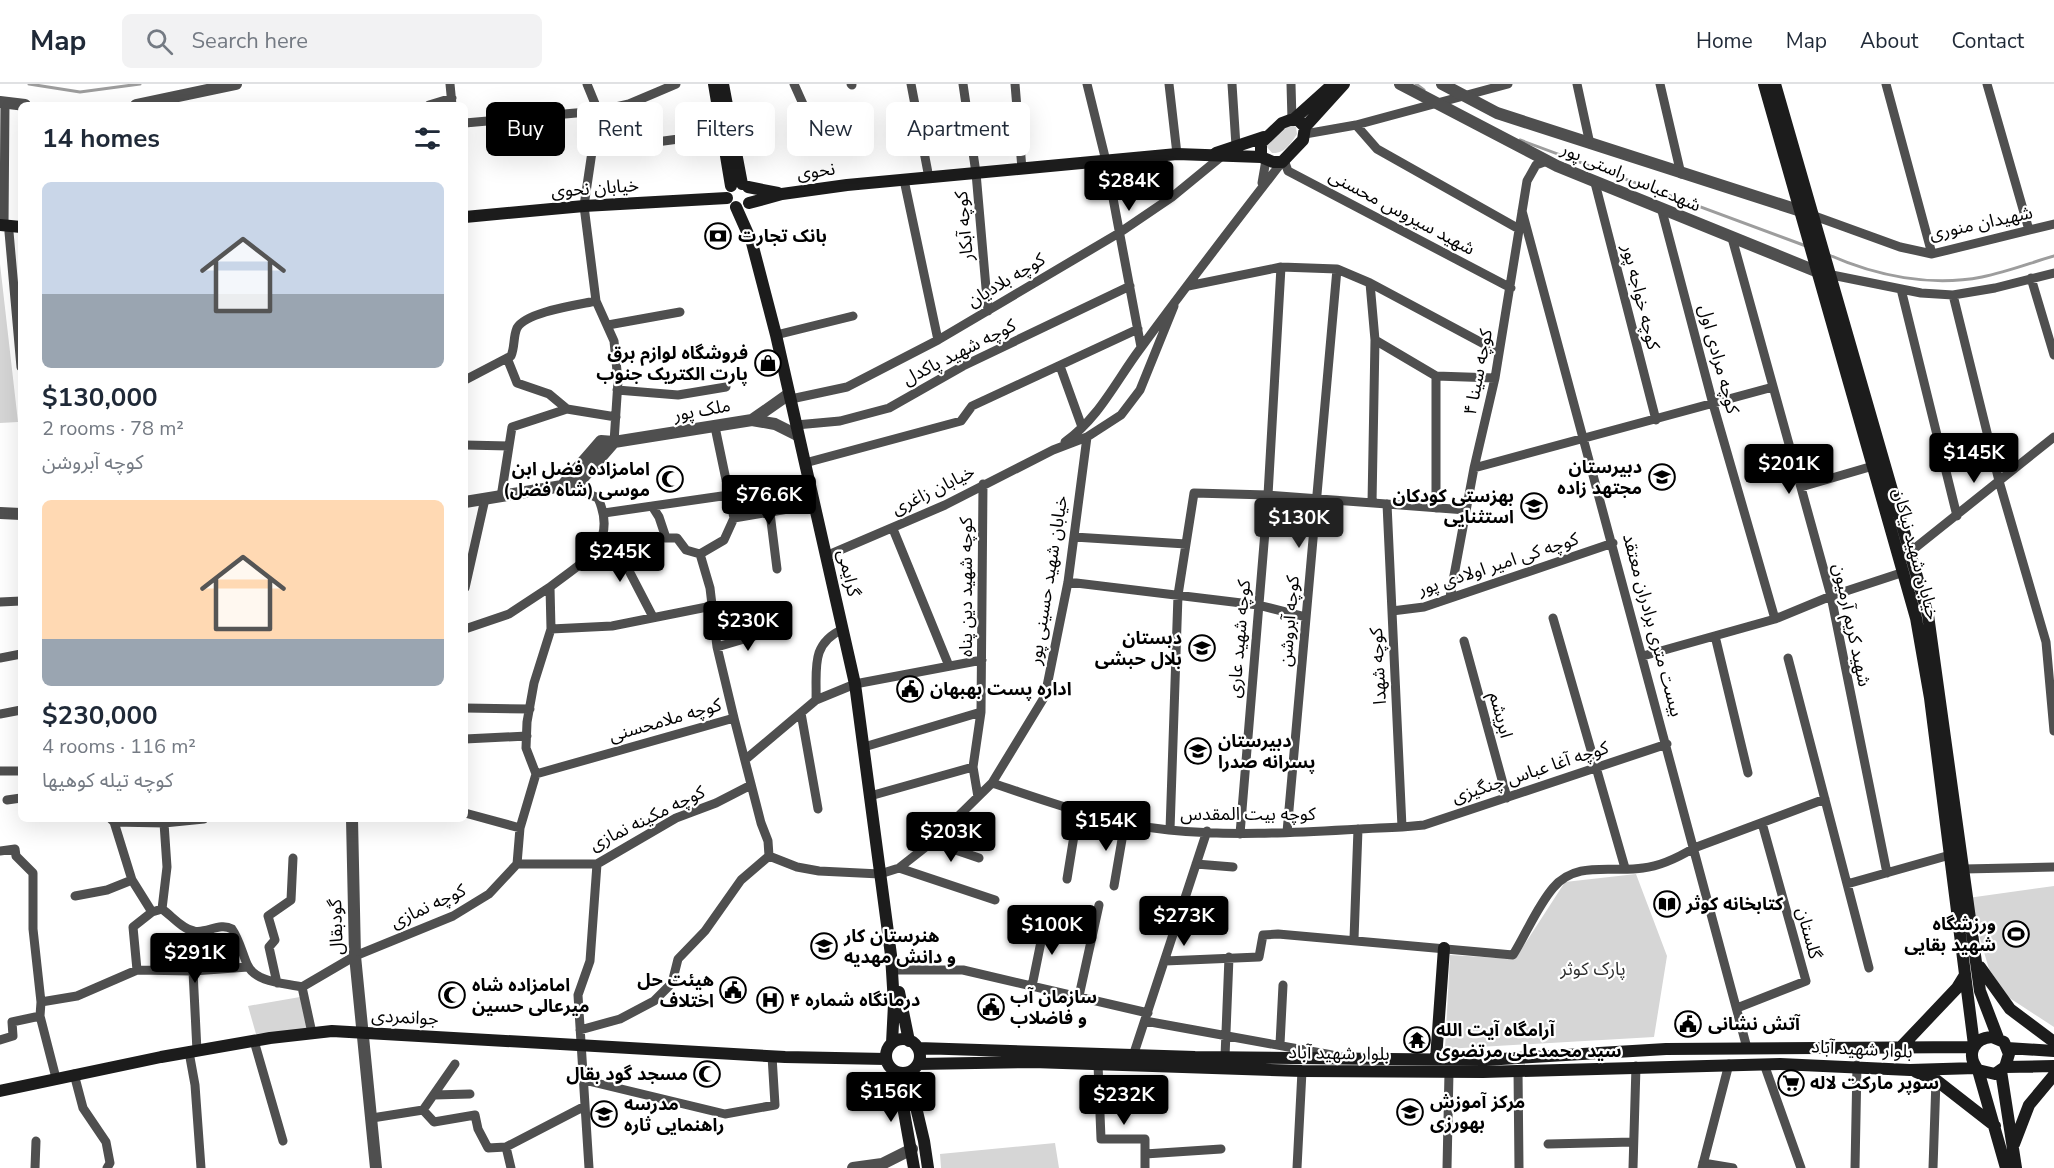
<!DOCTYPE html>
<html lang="en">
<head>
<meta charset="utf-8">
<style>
	body { margin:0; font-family:"Nunito Sans","Noto Sans Arabic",sans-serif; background:#f2f2f3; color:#1f2937; height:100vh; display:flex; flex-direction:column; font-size:22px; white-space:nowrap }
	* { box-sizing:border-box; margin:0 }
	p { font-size:20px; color:#747a83 }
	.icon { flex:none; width:33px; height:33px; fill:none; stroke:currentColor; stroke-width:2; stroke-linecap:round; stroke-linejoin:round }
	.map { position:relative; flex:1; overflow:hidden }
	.sheet { position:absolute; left:18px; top:18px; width:450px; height:720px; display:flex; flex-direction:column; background:#fff; border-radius:9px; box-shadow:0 6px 24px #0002 }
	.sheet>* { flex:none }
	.hud { position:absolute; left:486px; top:18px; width:570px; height:54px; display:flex; gap:12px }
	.price { position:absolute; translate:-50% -51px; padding:0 14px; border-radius:6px; background:#000; color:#fff; font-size:20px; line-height:39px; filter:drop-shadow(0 2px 3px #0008) }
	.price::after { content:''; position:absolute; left:50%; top:36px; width:18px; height:14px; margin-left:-9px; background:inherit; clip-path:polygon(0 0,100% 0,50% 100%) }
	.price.active { background:#222; color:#fff }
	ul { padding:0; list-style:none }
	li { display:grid; align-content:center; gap:12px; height:318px; padding:0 24px }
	li span { display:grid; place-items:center; height:186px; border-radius:9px; color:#555 }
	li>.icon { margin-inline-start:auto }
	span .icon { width:108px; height:108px; fill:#fffc; stroke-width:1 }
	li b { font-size:26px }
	h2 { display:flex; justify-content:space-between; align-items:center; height:72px; padding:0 24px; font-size:26px }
	.pill { padding:0 21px; border-radius:9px; background:#fff; box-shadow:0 6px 24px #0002; font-size:21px; line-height:54px }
	.pill.active { background:#000; color:#fff }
	header { display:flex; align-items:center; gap:36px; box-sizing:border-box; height:84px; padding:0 30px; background:#fff; border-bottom:2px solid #e0e1e3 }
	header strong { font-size:28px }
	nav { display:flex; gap:33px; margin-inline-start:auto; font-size:21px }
	.search { width:420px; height:54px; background:#f2f2f3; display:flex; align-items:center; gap:15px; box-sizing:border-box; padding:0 21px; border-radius:9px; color:#747a83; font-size:22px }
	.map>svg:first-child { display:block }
	.green { fill:#d6d6d6 }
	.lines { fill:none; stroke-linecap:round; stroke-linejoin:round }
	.stream { stroke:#9d9d9d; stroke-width:3 }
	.minor { stroke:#4f4f4f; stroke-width:9 }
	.tertiary { stroke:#4f4f4f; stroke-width:12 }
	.secondary { stroke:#1c1c1c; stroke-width:12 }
	.labels { text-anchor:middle; stroke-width:4.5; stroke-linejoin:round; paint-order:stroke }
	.street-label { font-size:18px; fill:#000; stroke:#fff }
	.poi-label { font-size:18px; font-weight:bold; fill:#000; stroke:#fff; text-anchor:start }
	.park-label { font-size:18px; fill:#2d2d2d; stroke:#fff }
</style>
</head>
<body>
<header>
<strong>Map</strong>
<div class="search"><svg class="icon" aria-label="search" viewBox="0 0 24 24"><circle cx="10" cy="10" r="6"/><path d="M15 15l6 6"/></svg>Search here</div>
<nav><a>Home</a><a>Map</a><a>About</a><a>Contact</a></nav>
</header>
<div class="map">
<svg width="2054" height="1084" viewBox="0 0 2054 1084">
	<rect width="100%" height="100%" fill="#fff"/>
	<path class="green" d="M1289,40L1296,43L1297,50C1291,59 1285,70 1272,69L1267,63L1268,54Z
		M0,180L18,338L0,339Z
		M1636,790L1667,872L1654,953L1445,965L1450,871L1515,875L1565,798Z
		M2054,802V943L2008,913L1989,885L1968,814Z
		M300,913L307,945L256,950L248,922Z
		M1055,1059L1059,1084H941L940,1070Z"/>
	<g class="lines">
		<path class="stream" d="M29,0L80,8L140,0
			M1416,0L1424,6
			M1520,56L1806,162
			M1829,171C1876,192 1931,203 1982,193C2007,188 2030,179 2054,172"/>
		<path class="minor" d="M450,0L452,21
			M587,0L598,27L584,122L596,217L614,257L618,297L614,358
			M794,0L803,20
			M851,0L852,1
			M911,0L929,94
			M963,0L976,89L988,227
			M1015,0L1022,85
			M1087,0L1106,77L1141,263
			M1169,0L1177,70
			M1232,0L1236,62
			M1291,0L1292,36
			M1577,0L1590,60
			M1660,0L1681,90
			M1886,0L1932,170
			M1987,0L2029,146
			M429,21L452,14
			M465,39L598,27L629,20L676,0
			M1356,41L1377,65L1519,145
			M1305,50L1356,41L1508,0
			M593,61L626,62L724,49
			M1284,76L1288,87L1511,204
			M904,96L938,256
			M1262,99L1266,76
			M1595,99L1656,336
			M1522,127L1747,964
			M1662,127L1713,320L1775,535
			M1809,130L1900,163L1932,170L2054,140
			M4,141L5,18
			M9,148L21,283
			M1732,154L1831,512L1887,789
			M1827,190L1921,209L1953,211L1995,204L2054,189
			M2031,194L2054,271
			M1370,199L1375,256L1372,419
			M1188,202L1281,183L1337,185L1370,199L1499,268
			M1901,205L1957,432
			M1953,211L1999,397L2046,558L2054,647
			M608,241L680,228
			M776,251L853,232
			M1375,256L1436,292L1495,294
			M507,274L517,299L549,310L567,325L616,333
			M1060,282L1082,343
			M465,296L511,272C515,263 513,253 517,244C526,228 577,221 596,217
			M617,306L678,311L726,303
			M791,315L847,303L938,256L1119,149L1172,113L1222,72
			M796,341L840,337L889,324L963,282L1130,202
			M715,343L734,434L724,456L700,470L710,504L717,563L734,634
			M1065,358C1099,334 1116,297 1140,265C1186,202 1234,140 1282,78
			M465,361L509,362
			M805,379L961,337L972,322L1138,245
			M1474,384L1773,303
			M1801,403L1873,382
			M501,413L512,343L567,325
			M1387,420L1402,743
			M652,422L659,433L666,454H677L686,466L700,470
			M1436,424V292
			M604,429L729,411
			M770,429L777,485
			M734,434L800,423
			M893,445L949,582
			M1074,453L1186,460
			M602,458L618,484L627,483L653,533
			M1910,468L2054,353
			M826,472L945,421L1053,366L1087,353L1121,331L1140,306L1174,222
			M1068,498L1258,521L1306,533
			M465,504L485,415
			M1450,513L1474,384L1495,294L1527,97L1536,81L1547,77
			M0,518L21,517
			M1392,527L1424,523L1613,459
			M1553,534L1625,784
			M465,545L509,530L550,503
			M551,545L612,542L712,522
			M1715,552L1748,689
			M1464,557L1507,714
			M717,563L764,549L766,545L764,529L783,523
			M1643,572L1775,535L1831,512L1904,488
			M0,574L21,570
			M1788,574L1869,884
			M816,616C817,585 810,560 843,545
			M465,624L530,625
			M801,629L818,725
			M0,630L21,626
			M465,655L527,652
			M864,663L981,628
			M746,675L816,616L855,600L982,576
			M0,687H21
			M536,690L734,634L761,739L768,757L769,772
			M536,690L526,664L527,638L534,599L551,545L550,503C583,477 619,461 598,414L574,404
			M992,699C1050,718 1108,740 1169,746C1246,754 1325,746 1402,743L1424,741L1667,660
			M870,712L973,683
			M978,713L973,683L981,628L983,400
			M7,716L21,714
			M465,729L520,744
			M111,735L114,738L164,739
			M114,738L132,796L152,828
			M1170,746L1178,511L1194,409L1268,411L1466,426
			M1287,748L1337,185
			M1240,750L1268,411L1281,183
			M932,758L979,774
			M0,767L15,765L16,772L33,789V845L41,918
			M769,772L797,783L819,787L880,790L899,784L932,758L992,699L1045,612L1068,498L1087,353
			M517,780H597L676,734L716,719L751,701
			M1196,780L1233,783
			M899,784L995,816
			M1964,785L2054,783
			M1067,795L1078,727
			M1847,800L1950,771
			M1114,802L1125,738
			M75,812L107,806L132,796
			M162,825L167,783L164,739L204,735
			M1354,855L1358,745
			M1165,877L1259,873L1263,851L1278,850L1513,871C1526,850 1537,823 1553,804C1576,776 1612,789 1643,784C1662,782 1679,773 1694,764L1825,715
			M137,886L193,887L195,848
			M895,886H963L1148,929
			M277,899L269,863L275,856L268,832L291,816L293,774
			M1032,902L1045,838
			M302,903L355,872L453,832L489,810L517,780L520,744L536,690
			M1079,912L1099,821
			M1737,924L1806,897L1762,739
			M40,932L56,994
			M1145,937L1332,971
			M580,946L620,935L654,917L672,899L678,875L705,847L741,796L769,772
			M0,956L13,952L12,938L40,932L41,918L77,912L137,886L133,843L152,828L162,825C172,832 182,845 194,847C206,850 220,838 232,845C239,855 242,868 247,880C255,899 285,899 302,903L312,949
			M254,957L283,1057
			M1280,960L1283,901
			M197,967L193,887L248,883
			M189,968L195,1001L201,1084
			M1134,969L1207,747
			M1225,973L1229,873
			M1098,980L1101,1055H1145V1084
			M1764,980L1801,1084
			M1518,986L1519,1084
			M74,990L83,1024L106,1058L110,1079L107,1084
			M584,996L725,1030L775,1021L772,972
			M434,1011L470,1010
			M423,1026L455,980
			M372,1034L423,1026L434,1038L475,1031L478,1045L488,1064L506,1063L585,1022
			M1548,1060L1633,1058
			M506,1063L511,1084
			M1145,1070L1221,1065
			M1703,1079L1733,1084
			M35,1084L36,1057
			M589,1084L578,911L590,877L597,780
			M1297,1084L1302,987
			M1447,1084L1449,988
			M1633,1084L1636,982
			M1702,1084L1729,980
			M1855,1084L1857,981
			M1933,1084L1936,996"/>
		<path class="tertiary" d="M1400,0L1557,82L1818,188
			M1442,0L1497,29L1801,127
			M0,18L25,21
			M136,21L236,0
			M752,336L775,340L797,351
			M614,358L752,336L789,310
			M465,418L562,402L574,404L614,358L601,357L562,402
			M0,429L21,430
			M352,735L355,872L376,1084
			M853,1084L882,1080L912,1065"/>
		<path class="secondary" d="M714,0L731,102
			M723,0L742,100
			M1764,0L1916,534L1930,614L1974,961
			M1775,0L1928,531L1980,907L1998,954
			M1290,36H1298L1305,43L1303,56L1282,78H1273L1261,73V59L1282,39Z
			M1293,36L1333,0
			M1305,43L1344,0
			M1216,69L1264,53
			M748,103L778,109
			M749,119L782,110L847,101L1177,70L1261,73
			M736,123L752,159L776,251L855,600L891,871L894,920L892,959
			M465,133L584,122L727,114
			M0,141L21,143
			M1980,883L2010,925L2054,958
			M899,908L909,957
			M886 972a17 17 0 1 1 34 0a17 17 0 1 1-34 0Z
			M1901,963L1957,904L1965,891
			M918,964L1195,973L1484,976L1666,965L1973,963
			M2007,964L2054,967
			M1436,975L1444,864
			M918,980L1033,978L1302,987L1483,988L1780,980L1910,986L1976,984
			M2005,983L2054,982
			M1978,986L1995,990L2005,983L2009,970L2004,958L1992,953C1973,954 1966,971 1978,986L2006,1084
			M2001,987L2016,1084
			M1916,988L1936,996L1995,1042
			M897,989L914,1084
			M908,989L924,1057L928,1084
			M0,1007L161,973L270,954L332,947L785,973L886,975
			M2014,1060L2029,1021L2054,991"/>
	</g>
	<defs>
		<g id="bank-ring" transform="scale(1.35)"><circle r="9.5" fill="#fff" stroke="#000" stroke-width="1.5"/><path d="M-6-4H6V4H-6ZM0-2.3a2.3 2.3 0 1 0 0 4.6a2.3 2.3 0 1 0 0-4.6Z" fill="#000"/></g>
		<g id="shop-ring" transform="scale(1.35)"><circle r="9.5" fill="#fff" stroke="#000" stroke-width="1.5"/><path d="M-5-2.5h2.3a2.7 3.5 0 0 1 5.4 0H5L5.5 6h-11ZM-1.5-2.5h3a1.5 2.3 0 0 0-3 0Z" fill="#000"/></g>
		<g id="school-ring" transform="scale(1.35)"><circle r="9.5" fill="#fff" stroke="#000" stroke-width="1.5"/><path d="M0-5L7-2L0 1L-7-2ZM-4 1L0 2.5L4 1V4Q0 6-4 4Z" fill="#000"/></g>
		<g id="mosque-ring" transform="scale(1.35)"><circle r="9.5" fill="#fff" stroke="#000" stroke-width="1.5"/><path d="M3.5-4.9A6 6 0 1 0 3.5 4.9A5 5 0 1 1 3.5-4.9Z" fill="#000"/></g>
		<g id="civic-ring" transform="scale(1.35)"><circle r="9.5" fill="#fff" stroke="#000" stroke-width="1.5"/><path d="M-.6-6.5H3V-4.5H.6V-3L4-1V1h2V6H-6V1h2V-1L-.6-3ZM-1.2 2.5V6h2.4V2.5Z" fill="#000"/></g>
		<g id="library-ring" transform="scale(1.35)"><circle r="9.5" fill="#fff" stroke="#000" stroke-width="1.5"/><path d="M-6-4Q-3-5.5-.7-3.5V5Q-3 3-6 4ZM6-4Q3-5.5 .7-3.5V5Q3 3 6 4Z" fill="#000"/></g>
		<g id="stadium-ring" transform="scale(1.35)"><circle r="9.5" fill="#fff" stroke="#000" stroke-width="1.5"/><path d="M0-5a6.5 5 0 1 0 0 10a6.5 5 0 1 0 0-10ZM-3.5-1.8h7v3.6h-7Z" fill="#000"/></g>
		<g id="hospital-ring" transform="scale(1.35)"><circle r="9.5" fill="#fff" stroke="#000" stroke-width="1.5"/><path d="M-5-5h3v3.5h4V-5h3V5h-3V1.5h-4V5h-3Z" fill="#000"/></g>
		<g id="temple-ring" transform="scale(1.35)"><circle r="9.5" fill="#fff" stroke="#000" stroke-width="1.5"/><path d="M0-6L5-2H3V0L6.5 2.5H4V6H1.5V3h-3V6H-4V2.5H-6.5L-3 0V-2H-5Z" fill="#000"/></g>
		<g id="supermarket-ring" transform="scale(1.35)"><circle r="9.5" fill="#fff" stroke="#000" stroke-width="1.5"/><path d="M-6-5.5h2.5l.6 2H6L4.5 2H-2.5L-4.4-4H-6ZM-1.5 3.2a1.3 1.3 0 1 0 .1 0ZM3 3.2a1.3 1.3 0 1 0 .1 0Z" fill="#000"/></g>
		<g id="university-ring" transform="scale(1.35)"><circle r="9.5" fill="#fff" stroke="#000" stroke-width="1.5"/><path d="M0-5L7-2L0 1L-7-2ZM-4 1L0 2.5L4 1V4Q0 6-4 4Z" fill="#000"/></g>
	</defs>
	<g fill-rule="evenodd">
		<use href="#bank-ring" x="718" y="152"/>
		<use href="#shop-ring" x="768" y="279"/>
		<use href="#school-ring" x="1662" y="393"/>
		<use href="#mosque-ring" x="670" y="395"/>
		<use href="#school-ring" x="1534" y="422"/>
		<use href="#school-ring" x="1202" y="564"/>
		<use href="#civic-ring" x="910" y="605"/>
		<use href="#school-ring" x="1198" y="667"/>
		<use href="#library-ring" x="1667" y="820"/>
		<use href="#stadium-ring" x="2016" y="850"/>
		<use href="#school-ring" x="824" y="862"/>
		<use href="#civic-ring" x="733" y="906"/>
		<use href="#mosque-ring" x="452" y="911"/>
		<use href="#hospital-ring" x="770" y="916"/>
		<use href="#civic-ring" x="991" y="923"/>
		<use href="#civic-ring" x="1688" y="940"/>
		<use href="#temple-ring" x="1417" y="956"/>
		<use href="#mosque-ring" x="707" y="990"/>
		<use href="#supermarket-ring" x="1791" y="999"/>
		<use href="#university-ring" x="1410" y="1028"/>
		<use href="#school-ring" x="604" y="1030"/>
	</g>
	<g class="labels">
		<g class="street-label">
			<text transform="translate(816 87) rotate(-8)" y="6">نحوی</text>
			<text transform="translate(1631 93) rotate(23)" y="6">شهدعباس راستی پور</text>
			<text transform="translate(595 104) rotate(-4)" y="6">خیابان نحوی</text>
			<text transform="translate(1402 128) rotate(28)" y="6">شهید سیروس محسنی</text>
			<text transform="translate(1981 139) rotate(-12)" y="6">شهیدان منوری</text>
			<text transform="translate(964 142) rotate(-95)" y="6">کوچه آبکار</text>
			<text transform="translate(1006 196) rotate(-31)" y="6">کوچه بلادیان</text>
			<text transform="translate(1641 213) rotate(76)" y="6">کوچه خواجه پور</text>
			<text transform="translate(959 268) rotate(-27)" y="6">کوچه شهید پاکدل</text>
			<text transform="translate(1719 275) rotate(75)" y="6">کوچه مرادی اول</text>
			<text transform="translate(1478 288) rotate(-79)" y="6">کوچه سینا ۴</text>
			<text transform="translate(702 326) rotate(-10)" y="6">ملک پور</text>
			<text transform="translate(933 406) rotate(-26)" y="6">خیابان زاغری</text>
			<text transform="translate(1916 470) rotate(75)" y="6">خیابان شهید نیاکان</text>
			<text transform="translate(1498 480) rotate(-18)" y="6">کوچه کی امیر اولادی پور</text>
			<text transform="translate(849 489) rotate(77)" y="6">گرایمی</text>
			<text transform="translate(1048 496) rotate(-81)" y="6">خیابان شهید حسینی پور</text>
			<text transform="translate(966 503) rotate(-90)" y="6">کوچه شهید دین پناه</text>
			<text transform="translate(1289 537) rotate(-85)" y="6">کوچه آبروشن</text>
			<text transform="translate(1653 541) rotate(75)" y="6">بیست متری برادران معتقد</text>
			<text transform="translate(1852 541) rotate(78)" y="6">شهید کریم آرمیون</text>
			<text transform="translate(1239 555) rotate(-85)" y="6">کوچه شهید عاری</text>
			<text transform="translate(1378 582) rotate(-93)" y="6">کوچه شهدا</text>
			<text transform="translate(1501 631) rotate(75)" y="6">ابریشم</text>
			<text transform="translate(665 636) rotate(-16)" y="6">کوچه ملامحسنی</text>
			<text transform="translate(1530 688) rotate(-18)" y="6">کوچه آغا عباس چنگیزی</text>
			<text x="1248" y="736">کوچه بیت المقدس</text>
			<text transform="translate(647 734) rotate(-26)" y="6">کوچه مکینه نمازی</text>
			<text transform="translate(428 822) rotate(-25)" y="6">کوچه نمازی</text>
			<text transform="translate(336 843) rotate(-92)" y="6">گودبقال</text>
			<text transform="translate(1809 849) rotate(75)" y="6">گلستان</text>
			<text transform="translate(405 933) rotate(3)" y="6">جوانمردی</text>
			<text transform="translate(1862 965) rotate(3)" y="6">بلوار شهید آباد</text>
			<text transform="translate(1339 969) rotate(1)" y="6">بلوار شهید آباد</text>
		</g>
		<g class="poi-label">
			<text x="738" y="158">بانک تجارت</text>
			<text x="748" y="275" text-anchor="end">فروشگاه لوازم برق<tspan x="748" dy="21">پارت الکتریک جنوب</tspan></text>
			<text x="1642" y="389" text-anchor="end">دبیرستان<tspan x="1642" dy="21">مجتهد زاده</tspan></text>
			<text x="650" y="391" text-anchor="end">امامزاده فضل ابن<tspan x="650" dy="21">موسی (شاه فضل)</tspan></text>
			<text x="1514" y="418" text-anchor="end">بهزستی کودکان<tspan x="1514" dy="21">استثنایی</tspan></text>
			<text x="1182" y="560" text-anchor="end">دبستان<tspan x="1182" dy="21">بلال حبشی</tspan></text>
			<text x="930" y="611">اداره پست بهبهان</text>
			<text x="1218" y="663">دبیرستان<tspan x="1218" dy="21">پسرانه صدرا</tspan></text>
			<text x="1686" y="826">کتابخانه کوثر</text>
			<text x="1996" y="846" text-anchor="end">ورزشگاه<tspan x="1996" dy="21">شهید بقایی</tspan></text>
			<text x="844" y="858">هنرستان کار<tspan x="844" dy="21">و دانش مهدیه</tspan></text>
			<text x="714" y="902" text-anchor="end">هیئت حل<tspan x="714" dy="21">اختلاف</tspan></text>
			<text x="472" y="907">امامزاده شاه<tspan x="472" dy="21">میرعالی حسین</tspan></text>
			<text x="1010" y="919">سازمان آب<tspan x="1010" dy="21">و فاضلاب</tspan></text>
			<text x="790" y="922">درمانگاه شماره ۴</text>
			<text x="1708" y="946">آتش نشانی</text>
			<text x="1436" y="952">آرامگاه آیت الله<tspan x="1436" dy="21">سید محمدعلی مرتضوی</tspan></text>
			<text x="688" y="996" text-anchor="end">مسجد گود بقال</text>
			<text x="1810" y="1005">سوپر مارکت لاله</text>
			<text x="1430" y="1024">مرکز آموزش<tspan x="1430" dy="21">بهورزی</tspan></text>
			<text x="624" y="1026">مدرسه<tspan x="624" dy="21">راهنمایی ثاره</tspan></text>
		</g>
		<g class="park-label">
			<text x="1593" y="891">پارک کوثر</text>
		</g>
	</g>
</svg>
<b class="price" style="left:1129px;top:128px">$284K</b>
<b class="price" style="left:1974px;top:400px">$145K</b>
<b class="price" style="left:1789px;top:411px">$201K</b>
<b class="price" style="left:769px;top:442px">$76.6K</b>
<b class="price active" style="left:1299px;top:465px">$130K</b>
<b class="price" style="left:620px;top:499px">$245K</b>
<b class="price" style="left:748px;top:568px">$230K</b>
<b class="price" style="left:1106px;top:768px">$154K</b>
<b class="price" style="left:951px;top:779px">$203K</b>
<b class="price" style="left:1184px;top:863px">$273K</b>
<b class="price" style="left:1052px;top:872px">$100K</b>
<b class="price" style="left:195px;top:900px">$291K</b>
<b class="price" style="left:891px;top:1039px">$156K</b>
<b class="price" style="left:1124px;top:1042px">$232K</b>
<div class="hud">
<a class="pill active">Buy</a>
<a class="pill">Rent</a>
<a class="pill">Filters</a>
<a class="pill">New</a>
<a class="pill">Apartment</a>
</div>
<section class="sheet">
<h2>14 homes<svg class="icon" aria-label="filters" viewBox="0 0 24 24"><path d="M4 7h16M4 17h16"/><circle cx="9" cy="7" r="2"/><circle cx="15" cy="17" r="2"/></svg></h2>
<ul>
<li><span style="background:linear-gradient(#c9d6e8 60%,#9aa5b1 0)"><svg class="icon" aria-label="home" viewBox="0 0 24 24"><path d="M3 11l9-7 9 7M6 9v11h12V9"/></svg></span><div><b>$130,000</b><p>2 rooms · 78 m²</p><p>کوچه آبروشن</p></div></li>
<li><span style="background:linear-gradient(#ffd9b3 75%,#9aa5b1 0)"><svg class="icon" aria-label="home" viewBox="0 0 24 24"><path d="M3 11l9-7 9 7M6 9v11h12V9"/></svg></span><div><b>$230,000</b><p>4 rooms · 116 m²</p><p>کوچه تیله کوهیها</p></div></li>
</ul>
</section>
</div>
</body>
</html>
